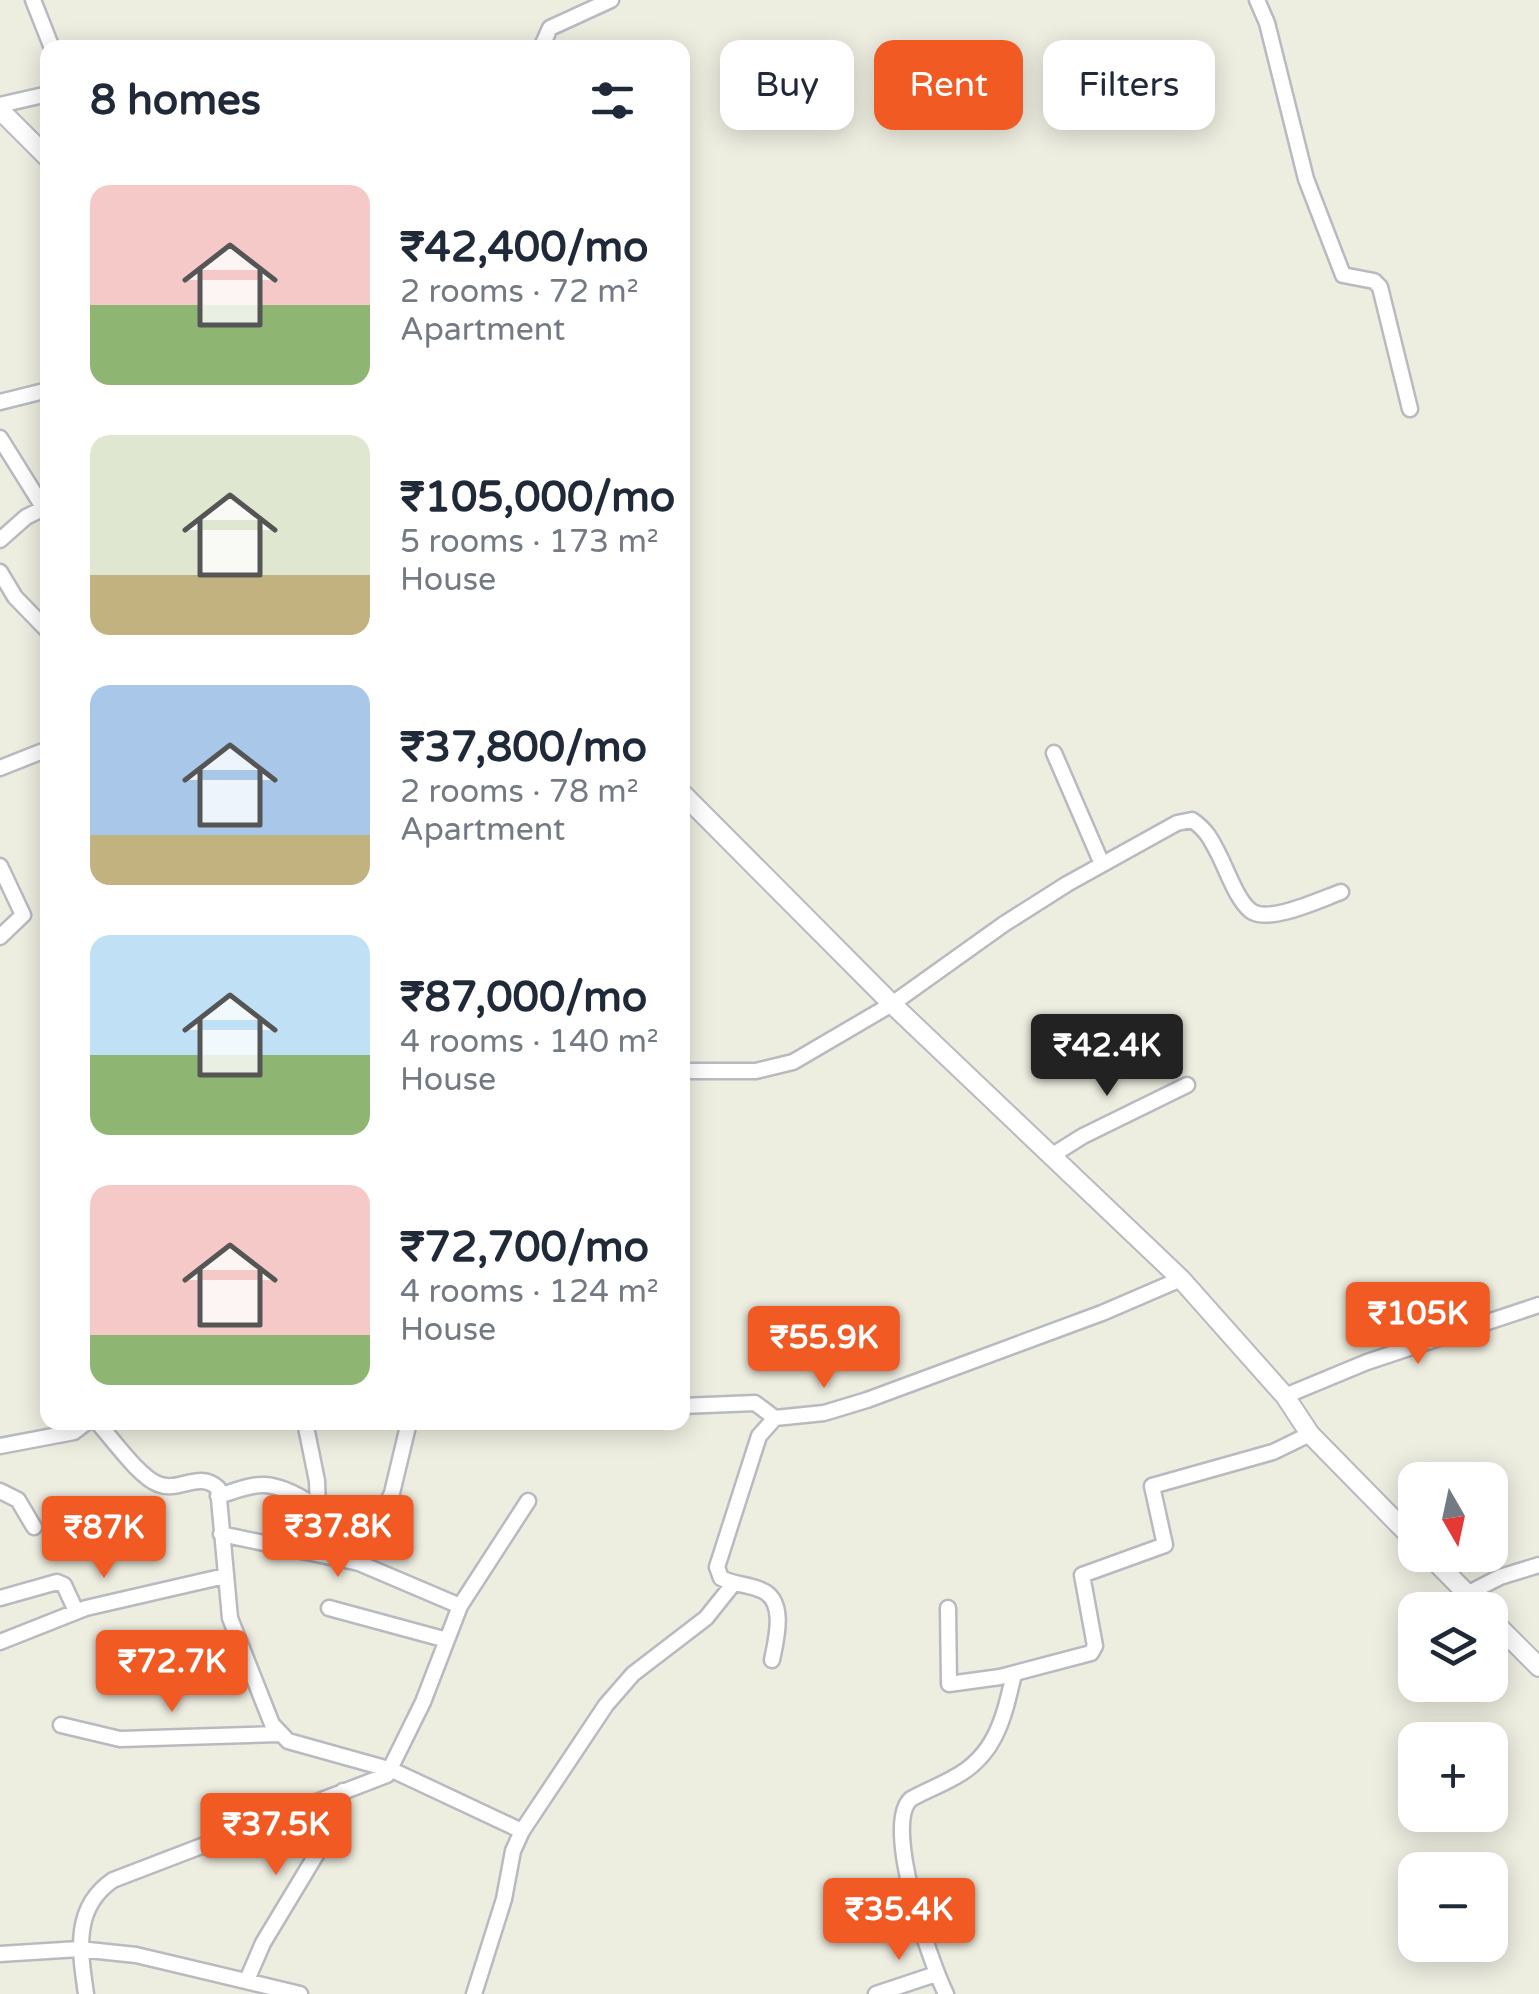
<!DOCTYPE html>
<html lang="en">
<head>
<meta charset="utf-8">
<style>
	body { margin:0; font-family:"Varela Round",sans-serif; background:#f6f6f7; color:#1f2937; height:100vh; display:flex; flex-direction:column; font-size:38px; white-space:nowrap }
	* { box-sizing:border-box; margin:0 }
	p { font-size:32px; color:#747a83 }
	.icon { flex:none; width:55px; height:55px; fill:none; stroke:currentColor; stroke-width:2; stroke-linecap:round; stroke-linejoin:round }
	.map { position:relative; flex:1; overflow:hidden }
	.drawer { position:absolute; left:40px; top:40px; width:650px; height:1390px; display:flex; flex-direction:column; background:#fff; border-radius:20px; box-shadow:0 5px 25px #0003 }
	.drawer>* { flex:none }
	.top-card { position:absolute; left:720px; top:40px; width:668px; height:90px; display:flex; gap:20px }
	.needle { width:65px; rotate:171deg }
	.tools { position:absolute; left:1398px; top:1462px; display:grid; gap:20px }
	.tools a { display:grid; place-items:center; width:110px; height:110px; border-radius:20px; background:#fff; box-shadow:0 5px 25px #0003; font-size:50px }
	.price { position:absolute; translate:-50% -85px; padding:0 22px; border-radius:10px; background:#f15a23; color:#fff; font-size:32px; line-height:65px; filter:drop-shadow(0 2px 5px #0008) }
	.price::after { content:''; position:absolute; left:50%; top:60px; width:30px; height:22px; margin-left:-15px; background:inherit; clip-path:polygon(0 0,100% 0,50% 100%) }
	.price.active { background:#222; color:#fff }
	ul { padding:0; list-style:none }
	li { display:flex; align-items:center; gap:30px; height:250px; padding:0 50px }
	li span { display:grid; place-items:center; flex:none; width:280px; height:200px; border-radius:20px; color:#555 }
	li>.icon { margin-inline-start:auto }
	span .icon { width:120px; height:120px; fill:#fffc; stroke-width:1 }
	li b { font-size:42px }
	h2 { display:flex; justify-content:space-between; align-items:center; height:120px; padding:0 50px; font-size:42px }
	.tag { padding:0 35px; border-radius:20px; background:#fff; box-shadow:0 5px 25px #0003; font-size:35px; line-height:90px }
	.tag.active { background:#f15a23; color:#fff }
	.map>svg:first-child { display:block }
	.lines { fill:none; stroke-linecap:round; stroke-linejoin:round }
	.minor-casing { stroke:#b8bac0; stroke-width:19 }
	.tertiary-casing { stroke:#b8bac0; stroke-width:22 }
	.minor { stroke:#fff; stroke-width:14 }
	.tertiary { stroke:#fff; stroke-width:18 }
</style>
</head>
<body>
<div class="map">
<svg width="1539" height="1994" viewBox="0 0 1539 1994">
	<rect width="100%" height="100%" fill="#edede0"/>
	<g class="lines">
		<g class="minor-casing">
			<path id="minor" d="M33,0L52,48
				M1257,0L1267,23L1306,179L1343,275L1374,281L1380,287L1410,409
				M541,48L550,28L611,0
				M0,105L48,94
				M0,402L48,390
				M0,438L43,507
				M0,540L26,517L48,506
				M0,572L15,597L48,631
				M1054,753L1102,864
				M0,768L48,749
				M0,866L23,915L0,937
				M682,1071H756L793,1062L892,1004L1004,924L1067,884L1177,823L1192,820C1207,830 1212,841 1220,857C1228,873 1237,900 1251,911C1269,924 1321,899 1341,892
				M1051,1156L1083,1136L1187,1085
				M1285,1396L1367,1362L1539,1305
				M682,1406L755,1403L775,1418
				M97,1422C112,1438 139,1477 158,1484C179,1493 199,1470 218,1488L230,1618L272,1724L288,1741L392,1770L522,1831
				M305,1422L317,1481L318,1508
				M0,1446L74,1432L87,1422
				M0,1491L18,1500L34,1527
				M218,1496C233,1492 250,1484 265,1485C299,1487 341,1526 367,1546
				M221,1534L359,1563L460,1606
				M364,1554L392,1493L409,1422
				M1467,1594L1500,1577L1539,1565
				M0,1598L57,1582L64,1585L76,1611
				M329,1608L447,1640
				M948,1608L949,1684L1000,1677L1091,1653L1095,1646L1082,1575L1165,1545L1152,1486L1273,1452L1310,1434
				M0,1642L86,1608L225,1576
				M772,1660C776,1640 787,1600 761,1590C748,1584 734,1585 721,1578L717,1567L759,1436L775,1418L824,1413L867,1400L1102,1313L1181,1279
				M61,1725L120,1739L279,1734
				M0,1954L79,1949L136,1955L300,1994
				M247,1980L263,1943L322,1845L343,1791
				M86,1994C80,1952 72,1908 113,1880L387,1775L423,1702L460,1606L528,1501
				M474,1994L504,1899L513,1851L522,1831L606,1705L633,1674L706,1618L734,1583
				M876,1994L936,1974
				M946,1994C930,1961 882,1824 911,1799C925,1791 939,1786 953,1778C996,1756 1004,1717 1014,1674"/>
		</g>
		<g class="tertiary-casing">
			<path id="tertiary" d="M0,110L48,158
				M682,793L892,1004L1181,1279L1285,1396L1310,1434L1415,1541
				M1429,1555L1483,1610
				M1490,1618L1539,1667"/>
		</g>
		<use href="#minor" class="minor"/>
		<use href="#tertiary" class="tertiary"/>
	</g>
</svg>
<div class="tools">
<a><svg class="needle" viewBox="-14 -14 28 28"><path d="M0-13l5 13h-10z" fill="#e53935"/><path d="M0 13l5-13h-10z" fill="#747a83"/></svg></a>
<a><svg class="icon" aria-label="layers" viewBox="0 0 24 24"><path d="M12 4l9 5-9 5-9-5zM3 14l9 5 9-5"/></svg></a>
<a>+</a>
<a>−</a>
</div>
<b class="price active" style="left:1107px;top:1099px">₹42.4K</b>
<b class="price" style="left:1418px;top:1367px">₹105K</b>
<b class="price" style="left:824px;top:1391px">₹55.9K</b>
<b class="price" style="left:338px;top:1580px">₹37.8K</b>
<b class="price" style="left:104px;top:1581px">₹87K</b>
<b class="price" style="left:172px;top:1715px">₹72.7K</b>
<b class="price" style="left:276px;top:1878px">₹37.5K</b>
<b class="price" style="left:899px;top:1963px">₹35.4K</b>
<div class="top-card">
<a class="tag">Buy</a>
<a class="tag active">Rent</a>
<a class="tag">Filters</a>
</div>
<section class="drawer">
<h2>8 homes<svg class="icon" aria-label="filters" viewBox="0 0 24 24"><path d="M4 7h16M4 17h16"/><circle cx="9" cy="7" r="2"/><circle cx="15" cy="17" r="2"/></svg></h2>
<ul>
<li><span style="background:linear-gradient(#f6c9c9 60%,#8fb573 0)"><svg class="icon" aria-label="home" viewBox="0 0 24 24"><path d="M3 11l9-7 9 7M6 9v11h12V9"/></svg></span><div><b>₹42,400/mo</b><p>2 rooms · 72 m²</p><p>Apartment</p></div></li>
<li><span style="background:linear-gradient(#dfe7d0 70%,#c2b280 0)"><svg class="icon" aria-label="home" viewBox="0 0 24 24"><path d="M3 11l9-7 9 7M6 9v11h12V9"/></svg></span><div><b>₹105,000/mo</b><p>5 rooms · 173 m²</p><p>House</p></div></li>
<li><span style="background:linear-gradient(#a9c7e8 75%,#c2b280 0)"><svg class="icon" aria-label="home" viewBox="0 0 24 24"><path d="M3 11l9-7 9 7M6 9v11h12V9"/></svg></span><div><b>₹37,800/mo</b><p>2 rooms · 78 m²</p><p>Apartment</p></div></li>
<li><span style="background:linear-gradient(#bfe0f5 60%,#8fb573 0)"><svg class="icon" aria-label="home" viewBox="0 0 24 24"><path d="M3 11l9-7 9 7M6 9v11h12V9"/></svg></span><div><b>₹87,000/mo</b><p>4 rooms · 140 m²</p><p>House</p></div></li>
<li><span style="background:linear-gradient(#f6c9c9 75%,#8fb573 0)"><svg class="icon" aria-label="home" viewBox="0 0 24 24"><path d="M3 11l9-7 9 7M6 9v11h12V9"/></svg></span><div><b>₹72,700/mo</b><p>4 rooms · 124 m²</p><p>House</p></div></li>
</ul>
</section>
</div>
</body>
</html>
